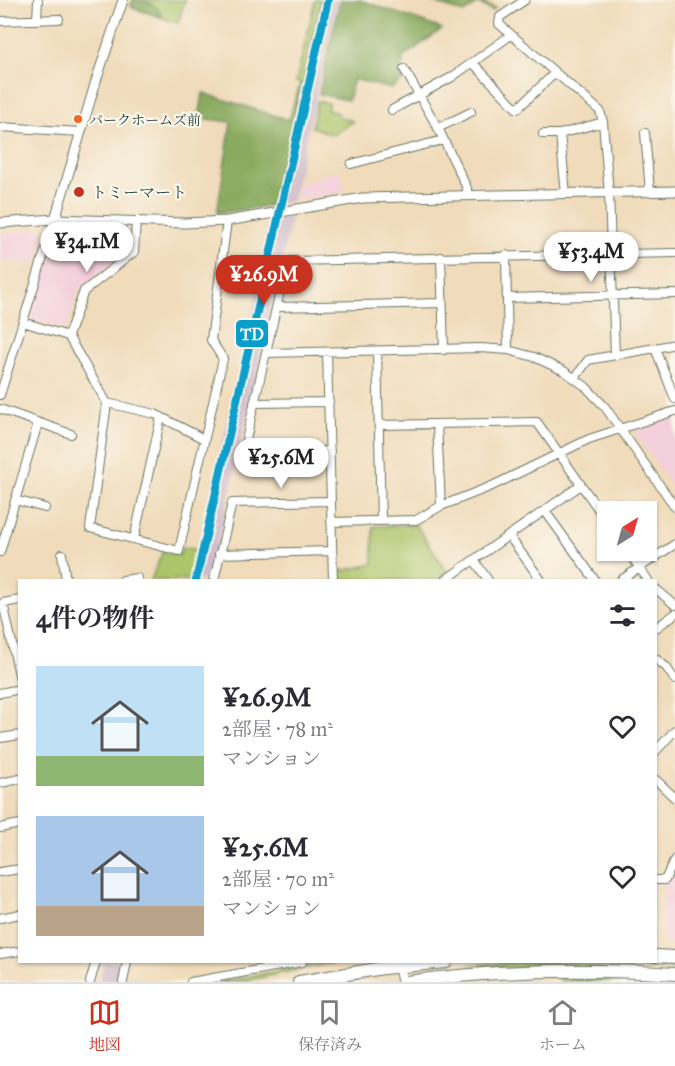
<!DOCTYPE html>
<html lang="ja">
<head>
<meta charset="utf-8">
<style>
	body { margin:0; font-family:"IM FELL Great Primer","Noto Serif JP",serif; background:#f7f7f7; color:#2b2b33; height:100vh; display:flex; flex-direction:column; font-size:22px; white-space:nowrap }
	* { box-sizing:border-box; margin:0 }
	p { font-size:20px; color:#7c7c81 }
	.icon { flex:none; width:33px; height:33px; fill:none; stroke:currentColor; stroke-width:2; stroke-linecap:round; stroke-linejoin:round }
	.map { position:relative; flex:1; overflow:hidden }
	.drawer { position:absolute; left:18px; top:579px; width:639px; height:384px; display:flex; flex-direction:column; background:#fff; border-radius:0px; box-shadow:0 2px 4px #0004 }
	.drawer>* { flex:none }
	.needle { width:39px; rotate:37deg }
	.buttons { position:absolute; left:597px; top:501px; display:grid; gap:12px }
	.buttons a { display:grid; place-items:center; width:60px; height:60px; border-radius:0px; background:#fff; box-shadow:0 2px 4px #0004; font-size:30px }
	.price { position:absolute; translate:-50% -51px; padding:0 14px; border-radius:21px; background:#fff; color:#222; font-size:20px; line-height:39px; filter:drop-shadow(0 2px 3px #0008) }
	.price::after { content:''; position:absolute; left:50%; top:36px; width:18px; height:14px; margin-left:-9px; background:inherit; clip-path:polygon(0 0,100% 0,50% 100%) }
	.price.selected { background:#c8321e; color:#fff }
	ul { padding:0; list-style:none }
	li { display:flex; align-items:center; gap:18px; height:150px; padding:0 18px }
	li span { display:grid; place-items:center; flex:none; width:168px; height:120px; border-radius:0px; color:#555 }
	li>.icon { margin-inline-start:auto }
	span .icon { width:72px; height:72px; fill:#fffc; stroke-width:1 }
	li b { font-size:26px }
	h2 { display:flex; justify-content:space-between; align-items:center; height:72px; padding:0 18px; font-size:26px }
	.dock { display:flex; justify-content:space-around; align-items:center; height:84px; border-top:2px solid #e1e1e2; background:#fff; font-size:16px; color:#7c7c81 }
	.dock a { display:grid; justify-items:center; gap:3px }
	.dock .selected { color:#c8321e }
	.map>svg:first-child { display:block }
	.built { fill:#f4cfdc }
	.industrial { fill:#d0bdcc }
	.green { fill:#adc56b; stroke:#668150; stroke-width:1.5 }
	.forest { fill:#8aaa5f; stroke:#54744a; stroke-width:1.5 }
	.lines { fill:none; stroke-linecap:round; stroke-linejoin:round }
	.minor-casing { stroke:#687463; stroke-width:10 }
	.tertiary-casing { stroke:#687463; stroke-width:11 }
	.primary-casing { stroke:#687463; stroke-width:14 }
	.minor { stroke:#fff; stroke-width:8 }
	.tertiary { stroke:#fff; stroke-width:9 }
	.primary { stroke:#fff; stroke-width:12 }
	.rail-1-casing { stroke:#fbf7ec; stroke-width:12 }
	.rail-1 { stroke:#089ecc; stroke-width:8 }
	.bus-dot { fill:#f26522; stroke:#fbf7ec; stroke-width:2 }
	.poi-dot { fill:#c8321e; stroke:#fbf7ec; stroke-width:2 }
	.labels { text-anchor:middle; stroke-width:4.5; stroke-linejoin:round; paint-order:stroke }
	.bus-label { font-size:14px; fill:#1f3d34; stroke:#fbf7ec; text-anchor:start }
	.poi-label { font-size:16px; fill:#1f3d34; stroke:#fbf7ec; text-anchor:start }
	.line-badge { stroke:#fbf7ec; stroke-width:2 }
	.badge-label { font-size:16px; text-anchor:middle; font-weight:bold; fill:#fff }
</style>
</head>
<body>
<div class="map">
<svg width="675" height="982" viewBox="0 0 675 982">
	<rect width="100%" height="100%" fill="#fbf7ec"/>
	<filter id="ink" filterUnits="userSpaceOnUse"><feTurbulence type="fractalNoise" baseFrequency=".0167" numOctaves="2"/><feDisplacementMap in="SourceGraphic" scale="12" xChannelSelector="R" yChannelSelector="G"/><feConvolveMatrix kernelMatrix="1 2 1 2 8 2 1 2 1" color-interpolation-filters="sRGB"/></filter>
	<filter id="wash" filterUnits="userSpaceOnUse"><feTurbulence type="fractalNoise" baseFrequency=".008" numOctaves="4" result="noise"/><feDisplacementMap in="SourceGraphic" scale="24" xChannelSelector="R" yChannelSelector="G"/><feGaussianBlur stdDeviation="1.35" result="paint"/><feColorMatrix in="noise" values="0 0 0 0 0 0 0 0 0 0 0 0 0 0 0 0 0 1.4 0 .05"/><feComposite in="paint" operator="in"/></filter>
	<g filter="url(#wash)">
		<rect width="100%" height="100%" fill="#f0dbba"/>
		<path class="built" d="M340,170L345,191L296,200L300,183Z
			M63,227L130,230L129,248L127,252L78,290L67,327L63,329L32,320L30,315L57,231Z
			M39,229L45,234L35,264L0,260V233Z
			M675,415V490L636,434L638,428Z
			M675,869V943L662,942L664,884H667Z"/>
		<path class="industrial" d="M321,0H338L292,202L274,205Z
			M289,217L291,219L210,580H191L262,270L271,220Z
			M104,962H124L119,982H99Z"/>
		<path class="green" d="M133,0H185L178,23L131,7Z
			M315,0H321L303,84L296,82Z
			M317,101L329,103L327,110L339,113L338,117L353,121L333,135L312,127Z
			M416,525L448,573L438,580H338L337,572L373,564V526Z
			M182,547L198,550L191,580H151L163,551L180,555Z
			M326,962H337L239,982H218Z
			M516,962H646L675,966V969L511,967L469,965Z
			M560,978H614L675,982L560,981Z"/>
		<path class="forest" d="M133,0C145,0 158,4 162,17L133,8L131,5Z
			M340,0H360L442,29L402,58L404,63L401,69L406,78L391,89L354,79L348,100L319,94Z
			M427,0H473L496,8L492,11L479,3L464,13Z
			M300,84H303L274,205L217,213L231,122L199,118L203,93L289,120Z"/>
	</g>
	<g filter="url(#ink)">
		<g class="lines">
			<g class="minor-casing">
				<path id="minor" d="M525,0L500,17L499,24L600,111L603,122L609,194L615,355
					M37,20L38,0
					M0,21L59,19
					M472,62L517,109L555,73
					M404,69L438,128L467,188V195
					M392,110L452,77L511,35
					M0,127L80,132
					M438,128L471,112
					M645,133L650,192
					M543,134H560
					M351,164L443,140
					M566,194L560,134L603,122
					M506,255L508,350
					M441,257L444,350
					M507,298L675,294
					M277,307L442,303
					M23,322L68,336L107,403L90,528L179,551L223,359L211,340L227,221
					M68,336L84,291L134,252L136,222
					M655,348L675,344
					M377,351L381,521
					M327,352L333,580
					M266,353L481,348L508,350L534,357L564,371L585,386L605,407L675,507
					M575,378L588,360L655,348L675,399
					M0,395L55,219
					M107,403L155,414L204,439
					M254,403L329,402
					M0,409L71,434
					M437,424L441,506
					M379,425L537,422L608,523
					M330,451L243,453L286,265L291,261L675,253
					M15,500L45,508
					M545,511L595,580
					M331,522L416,520L441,506L492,486L589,439L675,411
					M509,536L541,580
					M134,539L161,417
					M627,550L648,580
					M0,552L38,423
					M62,554L66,580
					M219,554L332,551
					M474,560L488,580
					M123,580L137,578V580
					M214,580L232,503L331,501
					M445,580L581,485
					M621,580L675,544
					M656,589L675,605
					M20,600L3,603L20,679
					M656,628L675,614
					M656,659L666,667L675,680
					M0,693L20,689
					M0,738L20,735
					M656,751L675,730
					M656,780L675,798
					M0,783L20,779
					M0,828L20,824
					M0,872L20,869
					M656,880H665L675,859
					M0,918L20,914
					M0,954L20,951
					M90,982L96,962
					M123,982L127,962
					M191,982L302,962"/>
			</g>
			<g class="tertiary-casing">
				<path id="tertiary" d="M55,219L96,81L123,0
					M0,223L55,219L185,223L227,221L363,198L675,191
					M398,962L402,982"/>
			</g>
			<g class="primary-casing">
				<path id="primary" d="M656,956L675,957
					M299,982L383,968L446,962
					M407,982C495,970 586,968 675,974"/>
			</g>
			<use href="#minor" class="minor"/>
			<use href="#tertiary" class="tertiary"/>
			<use href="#primary" class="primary"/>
			<g class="rail-1-casing">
				<path id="rail-1" d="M196,580L328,0"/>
			</g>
			<use href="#rail-1" class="rail-1"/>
		</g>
	</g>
	<circle class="bus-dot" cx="78" cy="119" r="5"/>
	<circle class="poi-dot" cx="79" cy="192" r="6"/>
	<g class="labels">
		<g class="bus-label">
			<text x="89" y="125">パークホームズ前</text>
		</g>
		<g class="poi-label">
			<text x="91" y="198">トミーマート</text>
		</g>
	</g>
	<rect class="line-badge" x="235" y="319" width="34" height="29" rx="6" fill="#089ecc"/>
	<g class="badge-label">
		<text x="252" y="340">TD</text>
	</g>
</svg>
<div class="buttons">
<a><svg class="needle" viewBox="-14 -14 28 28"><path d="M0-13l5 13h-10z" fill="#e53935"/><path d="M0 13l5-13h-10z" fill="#7c7c81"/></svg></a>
</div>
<b class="price" style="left:87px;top:273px">¥34.1M</b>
<b class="price" style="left:591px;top:283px">¥53.4M</b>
<b class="price selected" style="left:264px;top:306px">¥26.9M</b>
<b class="price" style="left:281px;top:489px">¥25.6M</b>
<section class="drawer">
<h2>4件の物件<svg class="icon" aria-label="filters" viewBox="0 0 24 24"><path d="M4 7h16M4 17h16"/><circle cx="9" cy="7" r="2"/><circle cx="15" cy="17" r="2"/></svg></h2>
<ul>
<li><span style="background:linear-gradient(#bfe0f5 75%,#8fb573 0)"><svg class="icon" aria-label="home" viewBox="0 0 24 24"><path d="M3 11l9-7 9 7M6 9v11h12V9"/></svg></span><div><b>¥26.9M</b><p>2部屋 · 78 m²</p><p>マンション</p></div><svg class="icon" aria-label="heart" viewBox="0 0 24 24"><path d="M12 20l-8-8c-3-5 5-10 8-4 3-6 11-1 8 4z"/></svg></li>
<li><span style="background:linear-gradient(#a9c7e8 75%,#b9a48a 0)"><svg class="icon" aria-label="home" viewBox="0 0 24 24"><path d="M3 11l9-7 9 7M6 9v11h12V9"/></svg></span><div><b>¥25.6M</b><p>2部屋 · 70 m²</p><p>マンション</p></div><svg class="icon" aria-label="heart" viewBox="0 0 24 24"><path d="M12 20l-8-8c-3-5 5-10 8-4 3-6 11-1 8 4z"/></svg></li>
</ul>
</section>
</div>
<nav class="dock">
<a class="selected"><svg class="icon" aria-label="map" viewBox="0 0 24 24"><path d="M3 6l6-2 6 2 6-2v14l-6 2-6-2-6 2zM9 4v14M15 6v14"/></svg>地図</a>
<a><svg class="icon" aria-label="saved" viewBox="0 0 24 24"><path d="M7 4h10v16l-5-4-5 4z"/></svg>保存済み</a>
<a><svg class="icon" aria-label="home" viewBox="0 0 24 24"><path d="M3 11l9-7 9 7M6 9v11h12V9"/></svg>ホーム</a>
</nav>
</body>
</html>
